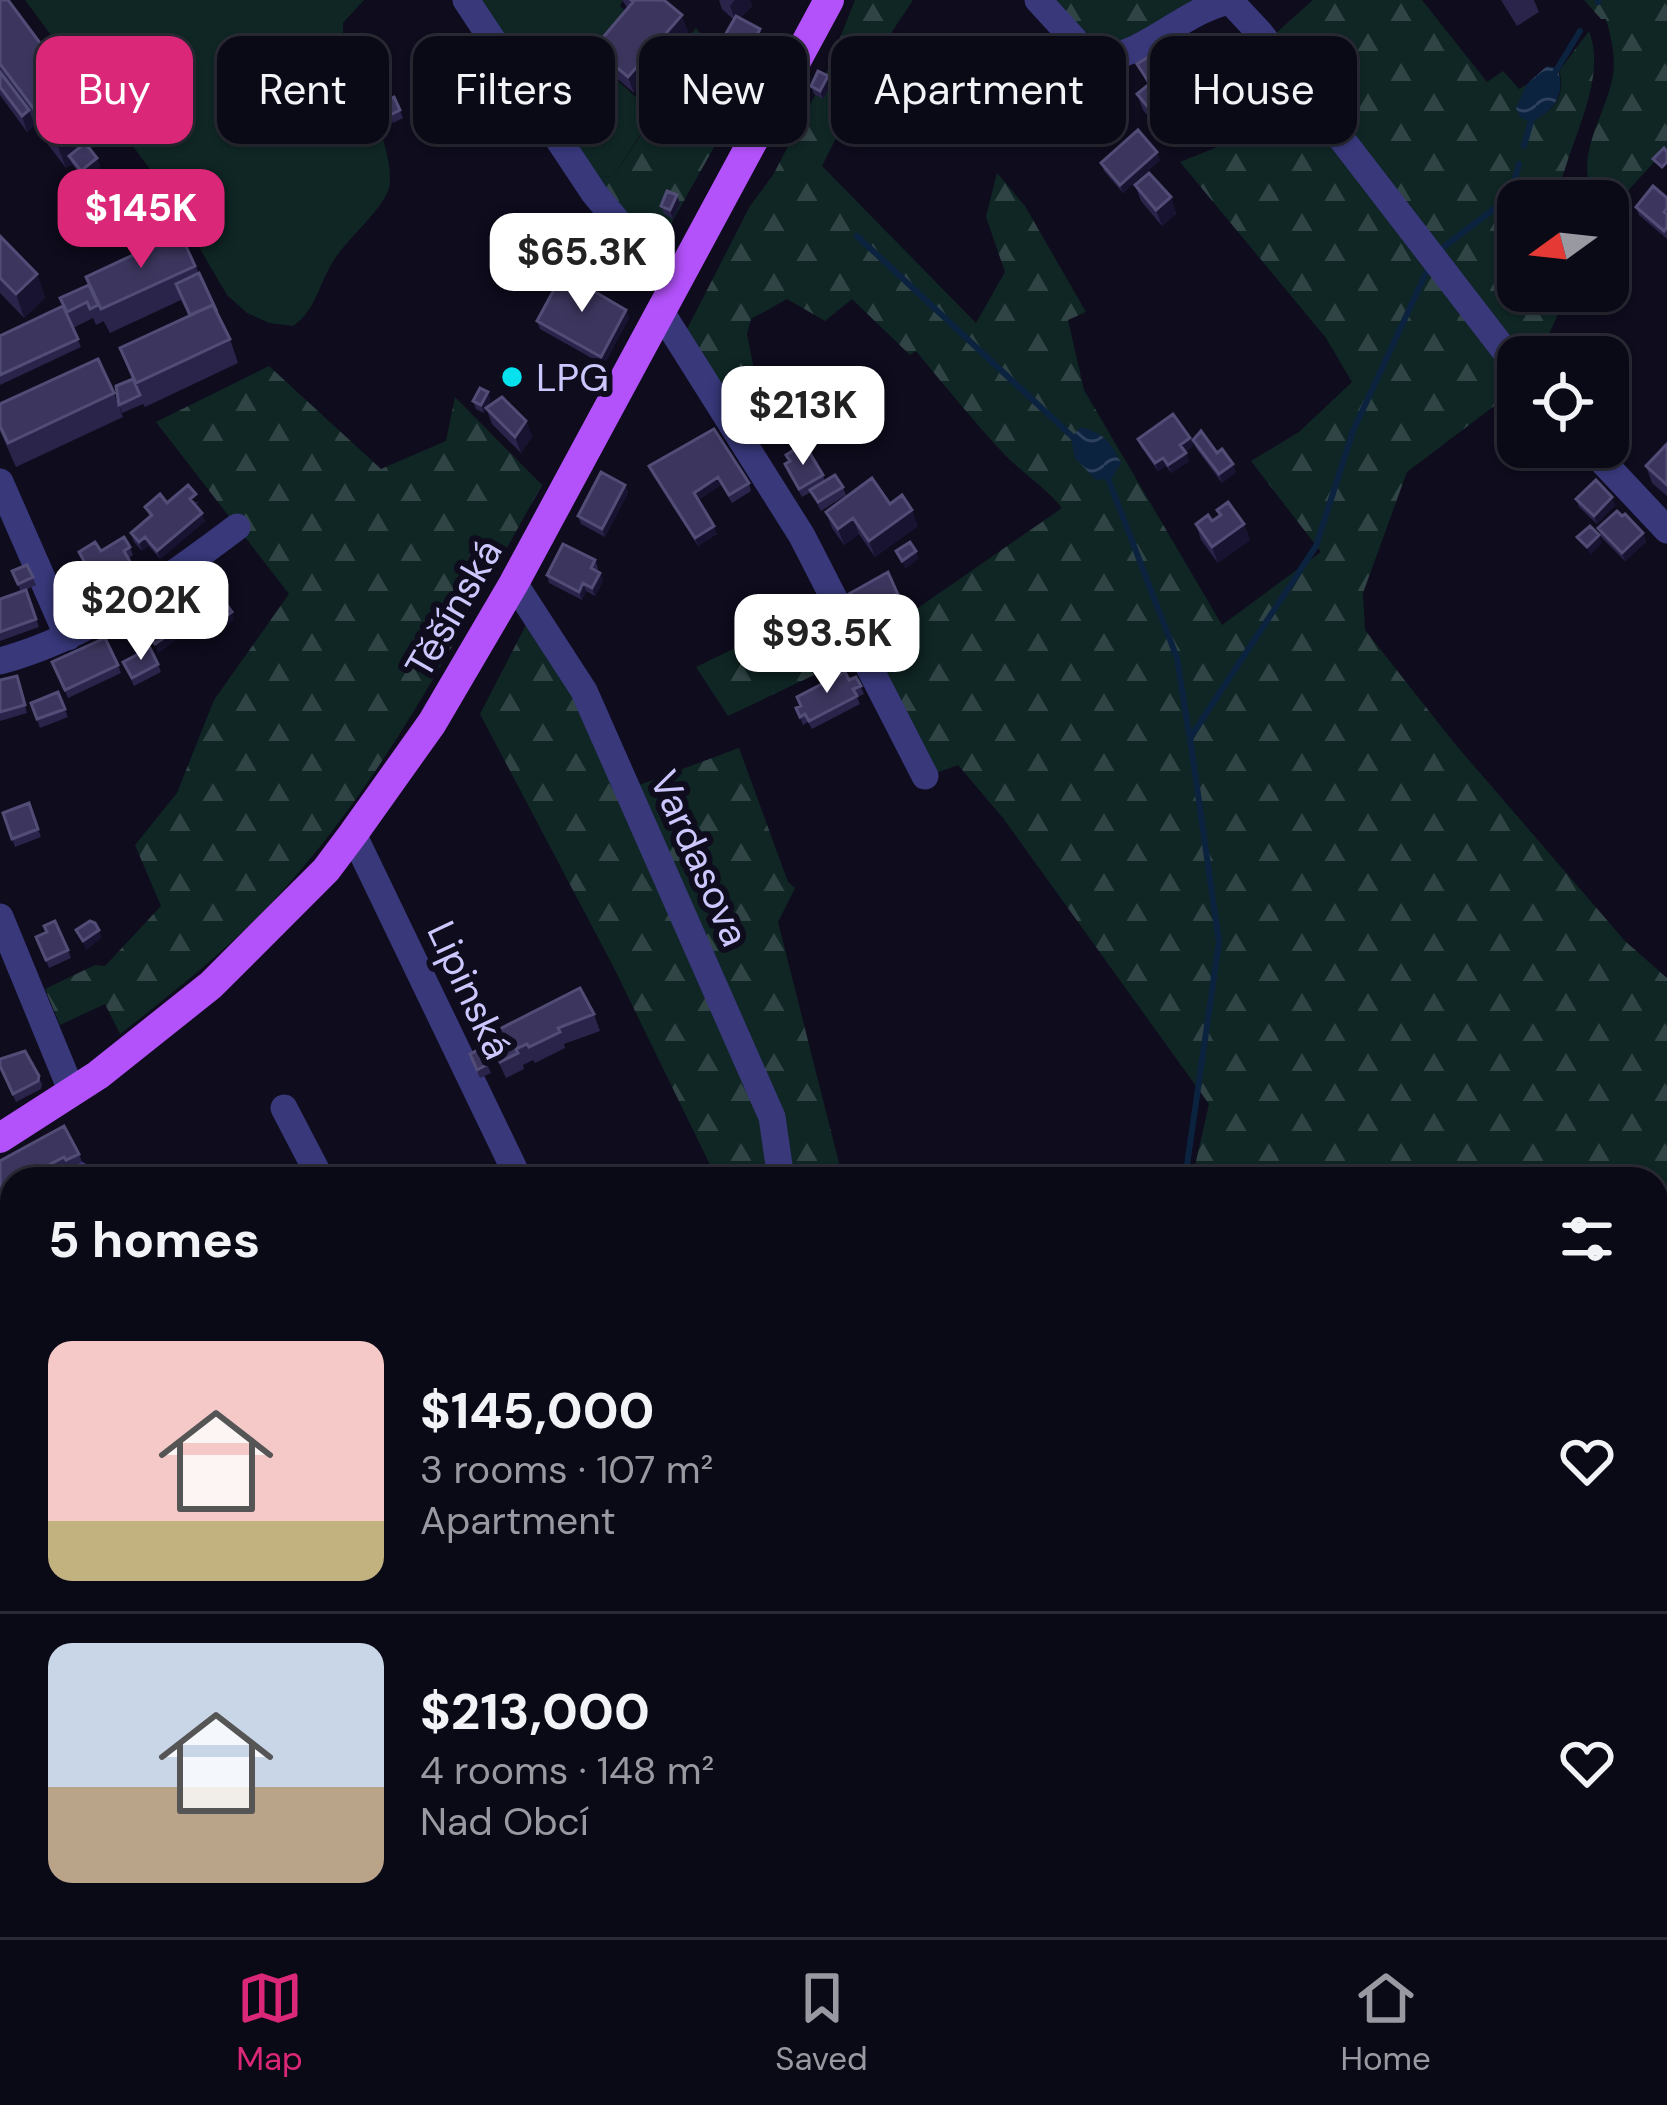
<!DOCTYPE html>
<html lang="en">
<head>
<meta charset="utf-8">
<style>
	body { margin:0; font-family:"DM Sans",sans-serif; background:#13121f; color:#f1f3f6; height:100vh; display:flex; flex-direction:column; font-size:45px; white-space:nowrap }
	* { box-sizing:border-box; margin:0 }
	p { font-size:39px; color:#999aa1 }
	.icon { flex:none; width:66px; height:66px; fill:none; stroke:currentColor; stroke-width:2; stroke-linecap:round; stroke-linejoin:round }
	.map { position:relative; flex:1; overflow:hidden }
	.panel { position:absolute; left:0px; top:1167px; width:1668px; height:771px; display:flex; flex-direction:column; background:#0a0916; border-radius:36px 36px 0 0; box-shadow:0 3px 9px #0004,0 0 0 3px #2a2a35 }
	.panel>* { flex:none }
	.banner { position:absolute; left:36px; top:36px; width:1596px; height:108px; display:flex; gap:24px }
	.needle { width:78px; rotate:255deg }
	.buttons { position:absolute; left:1497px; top:180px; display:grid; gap:24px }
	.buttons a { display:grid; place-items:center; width:132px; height:132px; border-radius:24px; background:#0a0916; box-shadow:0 3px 9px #0004,0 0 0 3px #2a2a35; font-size:60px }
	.price { position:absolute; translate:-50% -102px; padding:0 27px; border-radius:24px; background:#fff; color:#222; font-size:39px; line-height:78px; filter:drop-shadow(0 3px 6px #0008) }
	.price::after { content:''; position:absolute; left:50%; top:72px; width:36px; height:27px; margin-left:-18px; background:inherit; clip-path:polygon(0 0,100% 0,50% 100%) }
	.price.on { background:#db2777; color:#fff }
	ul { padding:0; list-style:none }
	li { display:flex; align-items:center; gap:36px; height:300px; padding:0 48px }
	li+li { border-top:3px solid #2a2a35 }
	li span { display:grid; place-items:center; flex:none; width:336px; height:240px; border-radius:24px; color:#555 }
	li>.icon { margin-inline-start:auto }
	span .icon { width:144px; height:144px; fill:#fffc; stroke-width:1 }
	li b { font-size:51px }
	h2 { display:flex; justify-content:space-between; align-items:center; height:144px; padding:0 48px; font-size:51px }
	.chip { padding:0 42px; border-radius:24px; background:#0a0916; box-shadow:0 3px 9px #0004,0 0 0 3px #2a2a35; font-size:42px; line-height:108px }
	.chip.on { background:#db2777; color:#fff }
	.tab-bar { display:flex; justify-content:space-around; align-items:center; height:168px; border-top:3px solid #2a2a35; background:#0a0916; font-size:33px; color:#999aa1 }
	.tab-bar a { display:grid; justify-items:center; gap:6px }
	.tab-bar .on { color:#db2777 }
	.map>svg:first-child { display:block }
	.green { fill:#0f2624 }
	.forest { fill:url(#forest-firs) }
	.water { fill:url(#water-waves) }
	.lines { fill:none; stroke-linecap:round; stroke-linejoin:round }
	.stream { stroke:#0c2340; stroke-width:6 }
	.minor { stroke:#38387b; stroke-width:27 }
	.major { stroke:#b352fb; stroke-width:30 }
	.wall { fill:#2a244b }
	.shaded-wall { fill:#181330 }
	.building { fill:#3c365e; stroke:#524d77; stroke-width:3 }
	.poi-dot { fill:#05e2ed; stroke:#0e0c1d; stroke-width:4.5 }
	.labels { text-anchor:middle; stroke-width:12; stroke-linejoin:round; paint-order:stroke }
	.poi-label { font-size:39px; fill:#ccc8fe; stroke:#0e0c1d; text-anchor:start }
	.street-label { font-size:39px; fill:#ccc8fe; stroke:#0e0c1d }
</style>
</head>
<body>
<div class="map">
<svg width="1667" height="1937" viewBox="0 0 1667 1937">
	<defs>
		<pattern id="forest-firs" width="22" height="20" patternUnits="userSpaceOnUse" patternTransform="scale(3)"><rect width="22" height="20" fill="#0f2624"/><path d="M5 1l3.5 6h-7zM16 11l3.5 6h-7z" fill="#314445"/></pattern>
		<pattern id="water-waves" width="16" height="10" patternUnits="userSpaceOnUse" patternTransform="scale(3)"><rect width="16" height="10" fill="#0c2340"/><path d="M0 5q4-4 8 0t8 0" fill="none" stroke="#2e415d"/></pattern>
	</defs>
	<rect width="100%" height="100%" fill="#0e0c1d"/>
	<path class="green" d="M25,0H364L343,23V41C356,78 400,155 388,191C381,210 349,238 336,257C319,281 317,310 293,326L269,323L247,313L227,295L166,191Z
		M481,0H623L620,6L634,18L597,62L636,97L651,119L613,176L599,177Z"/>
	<path class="forest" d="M855,0H913L881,48L822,166L976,323L1005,272L986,217L997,173L1025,206L1086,312L1068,320L1084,390L1222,625L1321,552L1251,461L1299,432L1352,382L1326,338L1180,162L1312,109L1518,379V388L1407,472L1363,593L1365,630L1455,744L1625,941L1667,978V1937H1408L1404,1926H1656V1179H1192L1209,1104L1003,818L958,765L936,773L866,644L1062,508C1045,487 1024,474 1005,455C974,422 945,386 916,351L910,355L852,299L825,321L787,299L751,319L747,334L756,380L730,400L684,335L750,206L773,175L825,76Z
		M1050,0H1196C1130,38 1111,68 1050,0Z
		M1313,0H1422L1487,82L1503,71L1519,89L1527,84L1516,108L1530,122C1552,114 1567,95 1559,71L1589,31C1607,77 1573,135 1561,183L1577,201H1518V291H1568L1539,357H1518L1274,35Z
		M1584,0H1667V148L1612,208L1608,201H1597C1570,160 1606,117 1613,75C1616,56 1611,37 1606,19H1601Z
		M696,28L746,90L657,249V257L599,177L613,176L650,122V114L636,97Z
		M269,366L381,469L446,441L455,397L542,485C464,623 392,769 285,888C236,943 178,989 120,1034L105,1004L60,1025L45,989L95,965L105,966L161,906L135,845L177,793L214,700L289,594L156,422Z
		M822,606L848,659L728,716L696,667Z
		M527,623L610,758L623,791L739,748L788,882L795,888L778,922L843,1179H717L614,968L480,714Z
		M1009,1926H1182V1937H993Z"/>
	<path class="water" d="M1547,66L1557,68C1567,92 1554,113 1530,122L1520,117L1516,108L1527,84Z
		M1080,427C1104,433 1110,441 1121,463L1112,478L1096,480L1075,458L1071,439Z"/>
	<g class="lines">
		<path class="stream" d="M1598,2L1599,0
			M1554,74L1580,31
			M1524,146L1532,118
			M857,236L1078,442
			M1437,252L1510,197L1519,164
			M1106,473L1177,658L1189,734
			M1185,1179L1219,942L1190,738L1316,546L1353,431L1426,273
			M1030,1937L1040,1926"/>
		<path class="minor" d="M466,0L594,193L673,289
			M1038,0L1092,59C1143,60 1180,11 1230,1L1260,33L1518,368
			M661,312L802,536L925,776
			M1589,447L1667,530
			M0,482L68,637
			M514,583L584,691L772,1117L781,1179
			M0,661C89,637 164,582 237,527
			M353,834L519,1179
			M0,917L72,1092
			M284,1108L321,1179
			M77,1174L80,1179
			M0,1464L12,1488
			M0,1817L12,1820
			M410,1926L430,1937
			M508,1926L514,1937
			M694,1926L695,1937
			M864,1926L897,1937
			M647,1937L673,1926"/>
		<path class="major" d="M0,1138L98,1075L211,985L326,870L353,834L432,723L514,583L829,0"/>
	</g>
	<path class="wall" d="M0,0L101,142L90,150L97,158L100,167L84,179L72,164L66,168L34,126L27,132L0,95Z
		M622,0H664L688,31L634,93L600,64L594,48L628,9Z
		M719,0H750L752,6L740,18L760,29L765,46L752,69L723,52L720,44L734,20L722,9Z
		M1501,0H1534L1539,12L1517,26Z
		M975,48L1008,63L1001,73L978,56Z
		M1137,64L1190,76L1193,84L1174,96L1165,83L1160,87L1184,126L1168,140L1143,110L1137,94L1148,85Z
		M1012,74L1067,79L1075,93L1058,102L1053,98L1025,114L1012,91L1017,87Z
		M998,75L1001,83L988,100L993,103L996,112L982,130L957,111L954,103Z
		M831,84L823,99L814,94L811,86Z
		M394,97L403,118L393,123L384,102Z
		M1160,160L1123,193L1104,171L1101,163Z
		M1135,185L1171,197L1176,214L1162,226L1141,201Z
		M677,195L680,204L673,219L664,214L661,206Z
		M1667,198V239L1639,215L1636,207Z
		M180,233L230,339L238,363L145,407L143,404L122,413L119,405L132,380L120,348L189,316L181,300L110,333L103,320L104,321L96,325L93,318L73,328L81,347L0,385V336L63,306L89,285Z
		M0,236L37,274L45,298L24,318L0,293Z
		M626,310L629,318L604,365L540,329L537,321Z
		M114,393L123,417L16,467L0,431V426Z
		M491,400L486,408L526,421L532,437L521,453L492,424L486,408L484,413L476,409L473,401Z
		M1190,438L1193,446L1185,452L1189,461L1171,473L1166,466L1158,471L1141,447L1138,439Z
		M1193,440L1217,453L1236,472L1222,483L1196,448Z
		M1667,444V496L1652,483L1646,466Z
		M786,455H800L823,475L825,481L843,487L846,495L821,511L811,492L802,497L788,472L785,464L789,462Z
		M649,466L749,483L751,491L732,503L721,485L698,500L717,534L698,546L652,474Z
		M625,485L628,493L605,537L581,524L578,516Z
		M1576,499L1615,505L1597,524L1579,507Z
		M199,502L195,505L205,521L160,559L148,545L142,551L134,542L131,533L150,518L145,507L167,503Z
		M890,504L918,526L875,557L859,534L844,545L832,528L826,512Z
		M1217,510L1244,524L1250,540L1218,563L1201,540L1196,524L1212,521L1219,516Z
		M1598,528L1643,533L1646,542L1625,561L1601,537Z
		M130,547L133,555L128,559L136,575L86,606L77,590L70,594L61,576L83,562L79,552Z
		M595,560L598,568L597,571L600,573L603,581L595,596L586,591L582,600L549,583L547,575Z
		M27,565L36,585L21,592L12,571Z
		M26,590L39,627L0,641V599Z
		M847,595L899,597L902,605L861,625Z
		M123,662L158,664L161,672L134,686Z
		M118,665L121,673L68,698L55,670Z
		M17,676L27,713L0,721V680Z
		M856,677L864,694L857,697L860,704L812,729L808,722L803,725L796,708L800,706L797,697Z
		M58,692L68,717L40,728L31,703Z
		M29,803L41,837L15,847L3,813Z
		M36,937L68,950L71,958L49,968Z
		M594,1014L600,1031L564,1044L565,1048L535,1063L533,1060L523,1065L524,1069L506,1078L486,1036Z
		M480,1049L491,1073L480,1078L470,1054Z
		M25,1051L42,1084L41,1089L16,1102L0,1068Z
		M79,1154L82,1162L68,1168L67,1165L40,1179H12V1199L9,1200L11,1205L1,1211L0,1161Z
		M12,1218V1268L6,1272L0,1260V1224Z
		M0,1318L12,1325V1372L2,1377L0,1374Z
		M0,1515L7,1530L0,1533Z
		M286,1926H359L357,1937H340Z
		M60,1928L202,1933L242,1937H70L63,1936Z"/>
	<path class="shaded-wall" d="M735,0H750L752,6L736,22L730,6Z
		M682,15L688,31L634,93L628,77Z
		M760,29L765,46L752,69L750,60Z
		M1005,55L1008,63L1001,73L998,65Z
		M1064,71L1070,86L1051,90L1053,98L1031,112L1025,96Z
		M998,75L1001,83L986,104L983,96Z
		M1163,75L1165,83L1152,92L1150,84Z
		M828,76L831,84L823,99L820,91Z
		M1190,76L1193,84L1174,96L1171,88Z
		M1028,102L1030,111L1025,114L1022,106Z
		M993,103L996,112L982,130L979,122Z
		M29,110L35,126L27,132L22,116Z
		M90,110L101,142L74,162L69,156L72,164L66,168L54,136Z
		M1179,110L1184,126L1168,140L1162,124Z
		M1157,152L1160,160L1123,193L1120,185Z
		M97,158L100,167L84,179L81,171Z
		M677,195L680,204L673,219L670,210Z
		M1171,197L1176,214L1162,226L1156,210Z
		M37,274L45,298L24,318L16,294Z
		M626,310L629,318L604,365L601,357Z
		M488,392L491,400L484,413L481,405Z
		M1622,403L1625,411L1608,426V415Z
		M526,421L532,437L521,453L515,437Z
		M1190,438L1193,446L1183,453L1180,445Z
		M1186,453L1189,461L1171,473L1168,465Z
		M1163,458L1166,466L1158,471L1155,463Z
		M1233,464L1236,472L1222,483L1219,474Z
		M718,477L721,485L697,501L694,493Z
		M625,485L628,493L605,537L602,529Z
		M1612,497L1615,505L1597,524L1594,516Z
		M912,510L918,526L875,557L869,541Z
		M202,513L205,521L160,559L157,551Z
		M853,518L859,534L844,545L838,529Z
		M1244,524L1250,540L1218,563L1212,547Z
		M714,526L717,534L698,546L695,538Z
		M1643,533L1646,542L1625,561L1622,553Z
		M1599,535L1602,543L1590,555L1587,547Z
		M145,537L148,545L142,551L139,542Z
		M916,551L919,559L905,569L902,561Z
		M600,573L603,581L595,596L592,588Z
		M216,580L218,588L207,597L204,589Z
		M74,582L77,590L70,594L67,586Z
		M583,583L586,591L582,600L579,592Z
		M204,611L207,619L158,653L155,644Z
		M232,612L234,620L222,630L219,621Z
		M99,930L102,938L86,950L83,941Z"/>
	<path class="building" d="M0,0H8L90,110L54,136L0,64Z
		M631,0H664L682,15L628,77L594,48L633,2Z
		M736,16L760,29L757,35L762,37L750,60L720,44Z
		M982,38L1005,55L998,65L975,48Z
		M1173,42L1190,76L1171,88L1163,75L1150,84L1137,64Z
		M1051,49L1064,71L1025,96L1012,74Z
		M983,63L998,75L983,96L993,103L979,122L954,103Z
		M818,71L828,76L820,91L811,86Z
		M0,72L29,110L22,116L0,87Z
		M1068,78L1072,85L1055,94L1051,90Z
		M1154,80L1179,110L1162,124L1137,94Z
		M1018,86L1028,102L1022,106L1012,91Z
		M394,97L400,110L390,115L384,102Z
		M1138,130L1157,152L1120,185L1101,163Z
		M85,143L97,158L81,171L69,156Z
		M1664,148L1667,152V162L1662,167L1653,159Z
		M1149,173L1171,197L1156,210L1135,185Z
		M1653,186L1667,198V208L1664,212L1667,214V227L1664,231L1636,207Z
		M667,191L677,195L670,210L661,206Z
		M180,233L195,266L101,309L86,277Z
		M0,236L37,274L16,294L0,278Z
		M199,273L217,312L213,305L190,315L176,284Z
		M563,273L626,310L601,357L537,321Z
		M89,285L98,305L90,309L87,302L67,312L60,298Z
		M213,305L230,339L136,383L120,348Z
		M63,306L78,339L0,375V336Z
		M98,359L114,393L8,443L0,426V404Z
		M133,379L140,395L119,405L116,386Z
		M480,388L488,392L481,405L473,401Z
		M1608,388L1622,403L1608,415Z
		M502,397L526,421L515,437L486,408Z
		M1173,414L1190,438L1180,445L1186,453L1168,465L1163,458L1155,463L1138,439Z
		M714,429L749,483L729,495L718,477L694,493L714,526L695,538L649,466Z
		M1201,431L1217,453L1222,449L1233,464L1219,474L1193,440Z
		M1667,444V485L1646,466Z
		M797,448L800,455L808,450L823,475L799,489L785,464L790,461L786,455Z
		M601,472L625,485L602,529L578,516Z
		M835,475L843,487L818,502L810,490Z
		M872,478L890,504L902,495L912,510L869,541L853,518L838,529L826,512Z
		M1596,480L1612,497L1594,516L1576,499Z
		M188,485L196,494L190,499L202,513L157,551L145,537L139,542L131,533L152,515L145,507L160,494L167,503Z
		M1228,502L1244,524L1212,547L1196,524L1208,515L1212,521L1221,515L1217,510Z
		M1617,511L1622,516L1625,514L1643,533L1622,553L1598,528Z
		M1590,526L1599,535L1587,547L1577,537Z
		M124,537L130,547L124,551L133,567L83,598L74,582L67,586L61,576L84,561L79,552L95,542L101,551Z
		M910,542L916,551L902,561L896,551Z
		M563,544L595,560L591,568L600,573L592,588L583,583L579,592L547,575Z
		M27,565L33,577L18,584L12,571Z
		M208,570L216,580L204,589L197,578Z
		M888,572L899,597L858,617L847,595Z
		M187,586L204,611L155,644L138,620Z
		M26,590L36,619L0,632V599Z
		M222,598L232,612L219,621L209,607Z
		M105,638L118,665L65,690L52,662Z
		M150,648L158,664L132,678L123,662Z
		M845,672L849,680L856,677L861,686L853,689L857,696L809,721L805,714L800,717L796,708L801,706L797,697Z
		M17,676L25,705L0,712V680Z
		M58,692L65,709L37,719L31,703Z
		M29,803L38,829L12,839L3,813Z
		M55,921L68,950L46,960L36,937L47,932L44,926Z
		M90,921L95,923L99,930L83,941L76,930Z
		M580,988L594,1014L558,1028L560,1032L529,1047L527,1044L516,1049L518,1053L500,1062L486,1036Z
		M480,1049L488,1064L477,1070L470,1054Z
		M25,1051L39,1076L38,1081L13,1094L0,1066V1059Z
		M64,1126L79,1154L66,1160L64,1157L22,1179H12V1189L6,1193L8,1197L0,1202V1161Z
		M12,1218V1249L11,1250L0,1231V1224Z
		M0,1234L12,1255V1259L3,1263L0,1257Z
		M8,1314L12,1327V1353L0,1359V1318Z
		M12,1386V1419L9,1421L0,1405V1400L7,1396L4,1390Z
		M7,1556L9,1561L12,1559V1593L0,1569V1559Z
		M5,1874L12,1876L13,1926L11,1934L15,1935V1937H0V1890Z
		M60,1926H165L202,1933L203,1929L242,1937H113L60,1928Z
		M323,1926H355L353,1932Z
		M1225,1926H1260L1261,1937H1229V1928H1225Z"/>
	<circle class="poi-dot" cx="512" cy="377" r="12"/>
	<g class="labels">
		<g class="poi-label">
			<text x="536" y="391">LPG</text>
		</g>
		<g class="street-label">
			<text transform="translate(453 608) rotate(-60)" y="14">Těšínská</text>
			<text transform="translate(700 858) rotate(66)" y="14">Vardasova</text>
			<text transform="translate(470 990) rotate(65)" y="14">Lipinská</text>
		</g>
	</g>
</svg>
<div class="buttons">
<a><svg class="needle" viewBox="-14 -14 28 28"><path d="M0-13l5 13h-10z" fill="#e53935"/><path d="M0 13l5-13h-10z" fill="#999aa1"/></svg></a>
<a><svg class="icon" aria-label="locate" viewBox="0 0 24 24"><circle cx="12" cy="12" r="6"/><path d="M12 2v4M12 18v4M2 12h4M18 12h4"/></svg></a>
</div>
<b class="price on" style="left:141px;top:271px">$145K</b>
<b class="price" style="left:582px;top:315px">$65.3K</b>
<b class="price" style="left:803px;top:468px">$213K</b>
<b class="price" style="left:141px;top:663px">$202K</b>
<b class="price" style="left:827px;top:696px">$93.5K</b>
<div class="banner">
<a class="chip on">Buy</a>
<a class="chip">Rent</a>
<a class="chip">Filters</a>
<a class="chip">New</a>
<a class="chip">Apartment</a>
<a class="chip">House</a>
</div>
<section class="panel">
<h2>5 homes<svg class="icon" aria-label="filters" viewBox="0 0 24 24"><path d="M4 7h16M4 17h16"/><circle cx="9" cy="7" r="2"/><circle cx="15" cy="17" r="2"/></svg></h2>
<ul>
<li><span style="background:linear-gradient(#f6c9c9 75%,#c2b280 0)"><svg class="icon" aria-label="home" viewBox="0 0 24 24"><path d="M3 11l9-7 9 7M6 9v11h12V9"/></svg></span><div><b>$145,000</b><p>3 rooms · 107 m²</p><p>Apartment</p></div><svg class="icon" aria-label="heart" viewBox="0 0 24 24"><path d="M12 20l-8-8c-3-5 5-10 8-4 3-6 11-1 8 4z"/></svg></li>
<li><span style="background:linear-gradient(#c9d6e8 60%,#b9a48a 0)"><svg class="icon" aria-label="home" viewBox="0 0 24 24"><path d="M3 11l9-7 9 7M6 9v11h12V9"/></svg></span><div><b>$213,000</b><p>4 rooms · 148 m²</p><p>Nad Obcí</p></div><svg class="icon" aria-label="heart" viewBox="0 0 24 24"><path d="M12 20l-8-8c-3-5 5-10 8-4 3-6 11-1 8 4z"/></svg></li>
</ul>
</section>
</div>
<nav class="tab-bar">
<a class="on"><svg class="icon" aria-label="map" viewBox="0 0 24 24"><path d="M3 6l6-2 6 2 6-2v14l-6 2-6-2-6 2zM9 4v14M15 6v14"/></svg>Map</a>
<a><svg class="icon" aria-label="saved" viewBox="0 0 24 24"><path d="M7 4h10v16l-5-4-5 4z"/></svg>Saved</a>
<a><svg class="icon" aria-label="home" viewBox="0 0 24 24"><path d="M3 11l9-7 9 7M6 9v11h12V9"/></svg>Home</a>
</nav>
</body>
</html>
